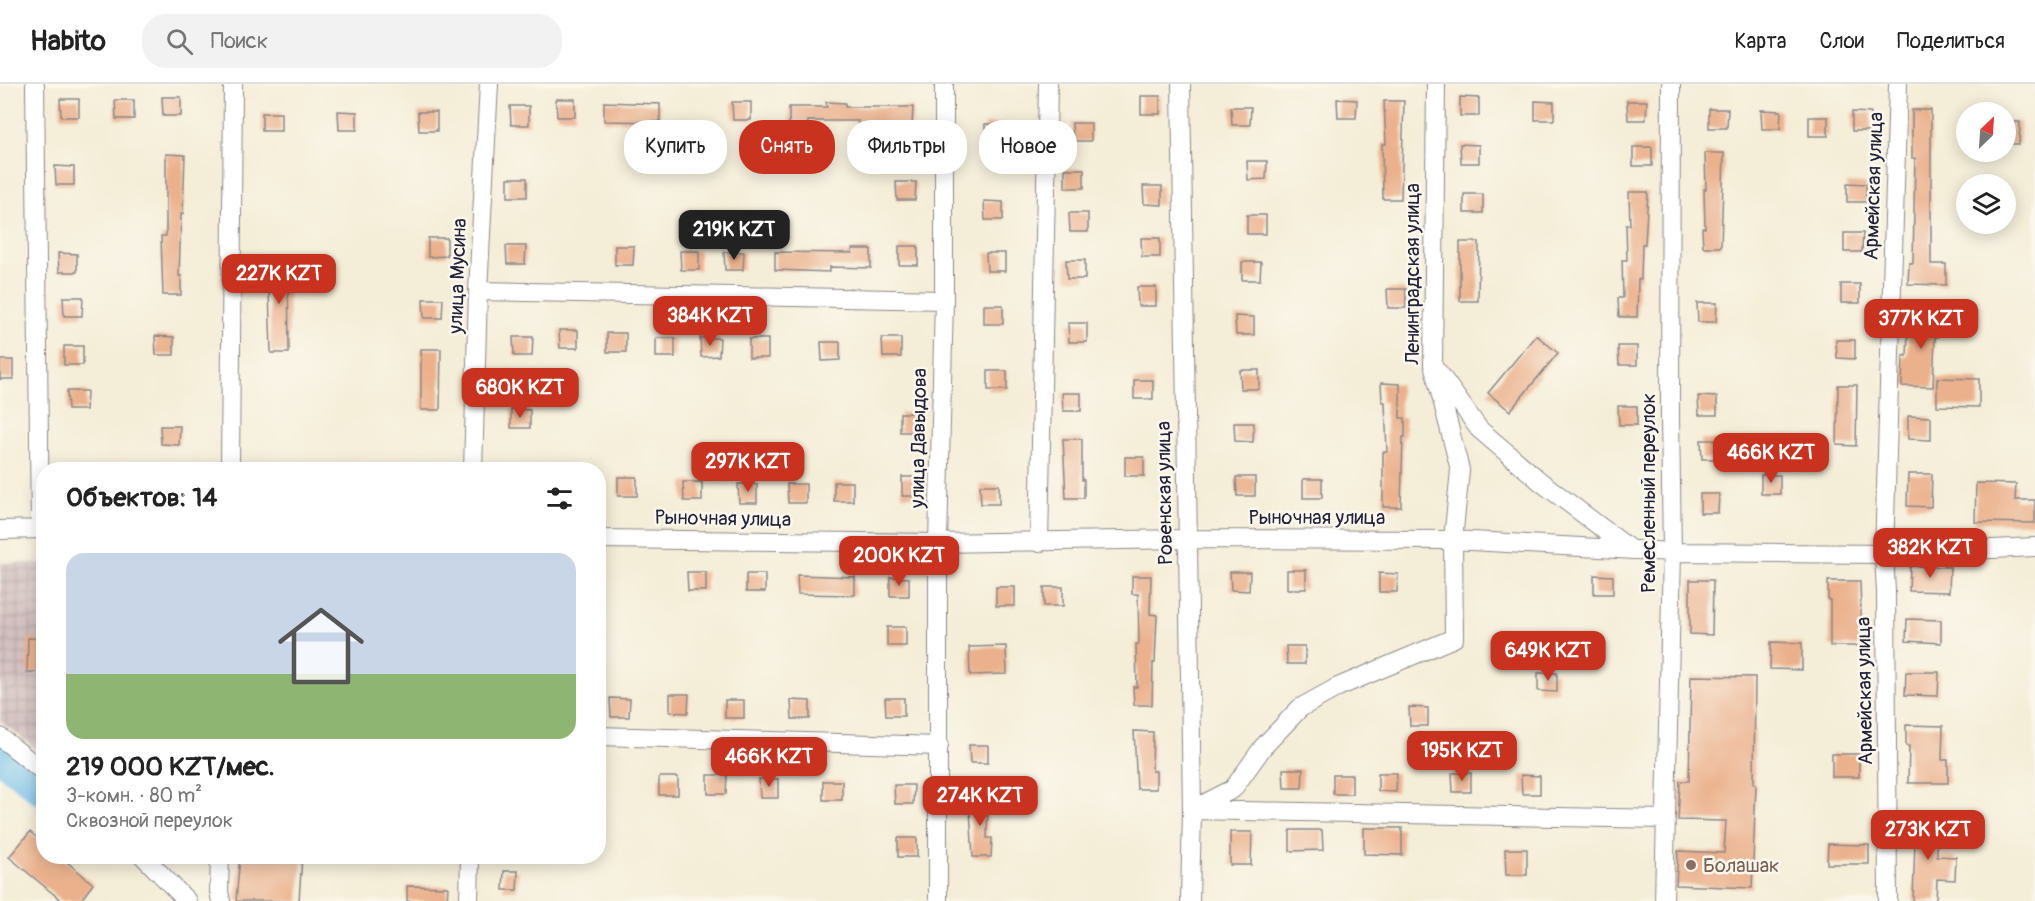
<!DOCTYPE html>
<html lang="ru">
<head>
<meta charset="utf-8">
<style>
	body { margin:0; font-family:Pangolin,sans-serif; background:#f2f2f2; color:#222; height:100vh; display:flex; flex-direction:column; font-size:22px; white-space:nowrap }
	* { box-sizing:border-box; margin:0 }
	p { font-size:20px; color:#767676 }
	.icon { flex:none; width:33px; height:33px; fill:none; stroke:currentColor; stroke-width:2; stroke-linecap:round; stroke-linejoin:round }
	.map { position:relative; flex:1; overflow:hidden }
	.side { position:absolute; left:36px; top:378px; width:570px; height:402px; display:flex; flex-direction:column; background:#fff; border-radius:24px; box-shadow:0 3px 15px #0003 }
	.side>* { flex:none }
	.banner { position:absolute; left:624px; top:36px; width:570px; height:54px; display:flex; gap:12px }
	.needle { width:39px; rotate:25deg }
	.tools { position:absolute; left:1956px; top:18px; display:grid; gap:12px }
	.tools a { display:grid; place-items:center; width:60px; height:60px; border-radius:50%; background:#fff; box-shadow:0 3px 15px #0003; font-size:30px }
	.price { position:absolute; translate:-50% -51px; padding:0 14px; border-radius:12px; background:#c8321e; color:#fff; font-size:20px; line-height:39px; filter:drop-shadow(0 2px 3px #0008) }
	.price::after { content:''; position:absolute; left:50%; top:36px; width:18px; height:14px; margin-left:-9px; background:inherit; clip-path:polygon(0 0,100% 0,50% 100%) }
	.price.active { background:#222; color:#fff }
	ul { padding:0; list-style:none }
	li { display:grid; align-content:center; gap:12px; height:318px; padding:0 30px }
	li+li { border-top:2px solid #e0e0e0 }
	li span { display:grid; place-items:center; height:186px; border-radius:18px; color:#555 }
	li>.icon { margin-inline-start:auto }
	span .icon { width:108px; height:108px; fill:#fffc; stroke-width:1 }
	li b { font-size:26px }
	h2 { display:flex; justify-content:space-between; align-items:center; height:72px; padding:0 30px; font-size:26px }
	.chip { padding:0 21px; border-radius:24px; background:#fff; box-shadow:0 3px 15px #0003; font-size:21px; line-height:54px }
	.chip.active { background:#c8321e; color:#fff }
	header { display:flex; align-items:center; gap:36px; box-sizing:border-box; height:84px; padding:0 30px; background:#fff; border-bottom:2px solid #e0e0e0 }
	header strong { font-size:28px }
	nav { display:flex; gap:33px; margin-inline-start:auto; font-size:21px }
	.search { width:420px; height:54px; background:#f2f2f2; display:flex; align-items:center; gap:15px; box-sizing:border-box; padding:0 21px; border-radius:24px; color:#767676; font-size:22px }
	.map>svg:first-child { display:block }
	.industrial { fill:url(#industrial-grid) }
	.lines { fill:none; stroke-linecap:round; stroke-linejoin:round }
	.river { stroke:#6ebfea; stroke-width:30 }
	.building { fill:#ebb18c }
	.minor-casing { stroke:#8b8889; stroke-width:20 }
	.minor { stroke:#fff; stroke-width:18 }
	.education-dot { fill:#8d6e63; stroke:#fbf7ec; stroke-width:2 }
	.labels { text-anchor:middle; stroke-width:5; stroke-linejoin:round; paint-order:stroke }
	.street-label { font-size:20px; fill:#22223b; stroke:#fbf7ec }
	.education-label { font-size:20px; fill:#785e54; stroke:#fbf7ec; text-anchor:start }
</style>
</head>
<body>
<header>
<strong>Habito</strong>
<div class="search"><svg class="icon" aria-label="search" viewBox="0 0 24 24"><circle cx="10" cy="10" r="6"/><path d="M15 15l6 6"/></svg>Поиск</div>
<nav><a>Карта</a><a>Слои</a><a>Поделиться</a></nav>
</header>
<div class="map">
<svg width="2035" height="817" viewBox="0 0 2035 817">
	<defs>
		<pattern id="industrial-grid" width="8" height="8" patternUnits="userSpaceOnUse" patternTransform="scale(1.5)"><rect width="8" height="8" fill="#d2bfbf"/><path d="M0 4h8M4 0v8" fill="none" stroke="#b4a4a5"/></pattern>
	</defs>
	<rect width="100%" height="100%" fill="#fbf7ec"/>
	<filter id="ink" filterUnits="userSpaceOnUse"><feTurbulence type="fractalNoise" baseFrequency=".0167" numOctaves="2"/><feDisplacementMap in="SourceGraphic" scale="12" xChannelSelector="R" yChannelSelector="G"/><feConvolveMatrix kernelMatrix="1 2 1 2 8 2 1 2 1" color-interpolation-filters="sRGB"/></filter>
	<filter id="wash" filterUnits="userSpaceOnUse"><feTurbulence type="fractalNoise" baseFrequency=".008" numOctaves="4" result="noise"/><feDisplacementMap in="SourceGraphic" scale="24" xChannelSelector="R" yChannelSelector="G"/><feGaussianBlur stdDeviation="1.35" result="paint"/><feColorMatrix in="noise" values="0 0 0 0 0 0 0 0 0 0 0 0 0 0 0 0 0 1.4 0 .05"/><feComposite in="paint" operator="in"/></filter>
	<g filter="url(#wash)">
		<rect width="100%" height="100%" fill="#f4edd7"/>
		<path class="industrial" d="M0,479H43V670L0,637Z"/>
		<g class="lines">
			<path class="river" d="M0,673L43,707"/>
		</g>
		<g id="blocks">
			<path class="building" d="M1141,12H1160V30H1141Z
				M162,13H181V32H163Z
				M1460,13L1479,14V32H1460Z
				M60,15H79V33H61Z
				M556,15H575V33H557Z
				M1337,15L1357,16L1356,34H1338Z
				M115,16H134V35H116Z
				M1384,17H1404L1401,115H1383L1382,60H1386Z
				M1535,17L1554,18V36H1535Z
				M1627,17H1647L1646,36H1628Z
				M604,18L660,20V38L604,37Z
				M732,18H751V36H733Z
				M826,18L845,19V23H913L912,42H858V37H808L807,42H789V23H827Z
				M510,22H529V41H511Z
				M1231,23H1251L1250,41H1232Z
				M1709,25H1728L1727,44H1709Z
				M1761,26L1781,27L1780,45H1762Z
				M1912,26H1931V180H1946V201L1908,200L1909,179H1913L1915,74H1912Z
				M338,27L357,28V46H339Z
				M418,28H437V47H419Z
				M1852,28L1871,29V47H1852Z
				M262,29H281V47H262Z
				M1809,33H1828V52H1809Z
				M2006,38H2020L2019,60H2006Z
				M1072,39H1091V57H1073Z
				M985,40H1004L1003,59H985Z
				M1460,60L1479,61V79H1461Z
				M1633,63H1652V82H1633Z
				M1705,69H1724L1721,163H1703L1702,144H1705L1704,105H1706Z
				M166,70L185,71L183,130H181L179,192H181V211H163L161,152H166Z
				M1247,77H1267L1266,95L1248,96Z
				M55,82L74,83V101H56Z
				M1065,85H1084V104H1065Z
				M508,94H527V113H508Z
				M896,98H916L915,116H897Z
				M1847,99L1866,100V118H1847Z
				M1143,102H1162V121L1144,120Z
				M1629,108H1648L1645,160H1642L1641,195H1638L1637,233H1619L1618,214H1623L1622,176H1627L1626,141H1630Z
				M1464,110H1483V129H1464Z
				M984,117L1003,118V136H985Z
				M1069,129H1088V148H1070Z
				M1247,131H1266V150H1247Z
				M1844,149H1863L1862,168H1844Z
				M428,154H447V172L428,173Z
				M1141,154H1160V173H1142Z
				M1460,158H1479L1478,217H1460Z
				M506,162H526L525,180H507Z
				M615,162H634L633,181H615Z
				M899,162H918V181H899Z
				M852,165H871V184L830,183V188L775,186V168L852,169Z
				M680,167H699V186H681Z
				M724,168H744L743,186H725Z
				M58,169L77,170V188H59Z
				M986,169H1005V187H987Z
				M268,175H288L289,269H271Z
				M1066,176H1085V195H1067Z
				M1242,178H1261L1260,196H1242Z
				M1841,200H1860V219H1841Z
				M1137,203H1156V222H1138Z
				M1387,205H1406V224H1388Z
				M63,213H83L82,232H64Z
				M423,215H443L442,234H424Z
				M1697,219H1717L1716,238H1698Z
				M984,221H1003V240H984Z
				M1909,228L1939,229L1938,253H1935L1933,303L1902,302L1903,272H1907Z
				M1235,232L1254,233V251H1236Z
				M1068,239H1087V258H1069Z
				M559,246H578V264H560Z
				M607,249H626V268H607Z
				M1536,251L1558,269L1510,327L1488,309Z
				M155,252L174,253V271H156Z
				M513,253H533L532,272H514Z
				M656,254H675V273H656Z
				M700,254H720L719,272L701,273Z
				M882,254H901V273H883Z
				M749,255H768V274H749Z
				M1836,256H1855V275L1837,274Z
				M821,258H840V276L822,277Z
				M64,262H83V281H64Z
				M1618,262H1637V281H1619Z
				M421,265H441L440,326H421Z
				M0,276H13V295H0Z
				M1240,286H1259V305H1241Z
				M988,287H1007V306H988Z
				M1937,294L1979,295V323L1937,322Z
				M1134,296H1153V315H1134Z
				M1381,299L1400,300V334H1405V353H1403L1401,423H1383V368H1387L1385,318H1382Z
				M1838,301H1857L1856,362L1837,361Z
				M67,307H87L86,326H68Z
				M1062,309H1081V327H1063Z
				M1698,312L1717,313V331H1699Z
				M1618,322H1637V341H1619Z
				M511,325L530,326V344H511Z
				M900,329H919V348H900Z
				M1908,332L1931,333V356L1908,355Z
				M1234,339H1254L1253,358L1235,357Z
				M160,342H180L179,361L161,360Z
				M1063,355H1082V396H1084V414H1066Z
				M1701,356H1720V375H1702Z
				M1125,373H1144V392H1125Z
				M1908,390H1932L1931,423L1907,422Z
				M1761,391H1780V410H1761Z
				M618,393H637V412H618Z
				M902,393H921V412H902Z
				M1236,393H1255V412H1237Z
				M1303,395H1322V414H1303Z
				M683,398H702V417H684Z
				M834,398H853V417H834Z
				M1976,399L2016,400L2015,416H2035V439L1975,438Z
				M738,400H757V419H739Z
				M787,400H806V419H788Z
				M980,401H999V420H981Z
				M1700,410H1719L1718,429H1700Z
				M1910,482L1950,483L1949,508L1909,507Z
				M1287,486H1306V505H1287Z
				M687,488H706V507H688Z
				M1230,488H1250L1249,507L1231,506Z
				M1379,489L1398,490L1397,508H1379Z
				M746,490H765V508H746Z
				M797,491L855,493V511L798,510Z
				M1594,491L1613,492V510H1594Z
				M1132,492H1151L1150,530L1157,531L1155,579H1153L1152,621H1134L1133,603H1137L1136,560H1139L1138,510H1132Z
				M890,493L909,494V512H890Z
				M1690,496H1713L1712,551L1690,550Z
				M1828,497H1860L1862,562H1830V516H1828Z
				M996,503H1015V522H996Z
				M1044,503H1063V522H1044Z
				M1907,535L1941,536V559L1906,557Z
				M887,543H906V562H887Z
				M28,554L44,555V588H27Z
				M1771,558L1802,559V586L1770,585Z
				M1006,562L1007,590L970,591L969,563Z
				M1286,562H1305V580H1287Z
				M1906,588H1939L1938,612L1905,611Z
				M1538,589H1557V608L1538,607Z
				M1691,592L1755,593L1754,700H1756L1752,804L1676,801L1678,767L1724,769L1726,737L1678,736L1680,697H1689Z
				M670,610H689L688,629L670,628Z
				M610,614L630,615L629,633H611Z
				M885,614H904V632H886Z
				M725,616H744V634H725Z
				M791,616L810,617V635H792Z
				M1409,623L1428,624V642H1410Z
				M1906,641L1943,642L1942,676H1948V699H1908L1909,662H1906Z
				M1134,647L1153,648L1152,687H1156V705H1137Z
				M969,661H988V679H970Z
				M1832,670H1859V693H1832Z
				M1283,685H1303L1302,704H1284Z
				M1378,689H1397L1396,708L1378,707Z
				M1452,689H1471V708H1453Z
				M708,691H727L726,710H708Z
				M1333,691H1352V710H1333Z
				M1521,691L1540,692V710H1522Z
				M659,693H678V711H659Z
				M759,695H778V714H760Z
				M823,697H842V716H823Z
				M894,701H914L913,720H895Z
				M969,712H988L987,754H992L991,773H973Z
				M1907,738L1937,739V772L1956,773L1955,796L1937,795L1936,817H1913L1915,756H1907Z
				M1364,744H1402V771L1364,770Z
				M1290,746H1322L1323,766L1290,767Z
				M30,748L44,759V772H60L93,800L80,817H62L9,773Z
				M1230,748H1252L1251,781H1230Z
				M898,754H917V773H898Z
				M1828,760L1869,761V780H1827Z
				M1505,765H1527V791H1506Z
				M240,772H302L299,817H236Z
				M504,787H518L517,806H503Z
				M407,802L448,803L447,817H407Z"/>
		</g>
	</g>
	<g filter="url(#ink)">
		<use href="#blocks" fill-opacity="0" stroke="#8b8889" stroke-width="1.5"/>
		<g class="lines">
			<g class="minor-casing">
				<path id="minor" d="M35,0L40,445
					M1181,0L1192,726L1190,817
					M1436,0L1433,280L1460,386L1453,456L1454,554L1338,603L1300,624L1263,663L1233,705L1192,726L1665,735
					M478,207L944,216
					M1439,289L1479,345L1541,398L1631,466
					M230,386L233,0
					M473,386L478,207L489,0
					M0,446L44,445
					M598,455L938,459L1187,455L1453,456L1672,468L1884,470L2035,463
					M1039,459L1048,0
					M598,652L939,662
					M0,653L44,688
					M143,772L187,817
					M220,772L219,807L221,817
					M469,817L470,772
					M938,817V459L944,216V0
					M1664,817L1672,468L1670,333L1671,0
					M1888,817L1886,508L1884,470L1898,0"/>
			</g>
			<use href="#minor" class="minor"/>
		</g>
	</g>
	<circle class="education-dot" cx="1691" cy="781" r="6"/>
	<g class="labels">
		<g class="street-label">
			<text transform="translate(1873 102) rotate(-88)" y="7">Армейская улица</text>
			<text transform="translate(1412 190) rotate(-90)" y="7">Ленинградская улица</text>
			<text transform="translate(457 192) rotate(-88)" y="7">улица Мусина</text>
			<text transform="translate(918 354) rotate(-89)" y="7">улица Давыдова</text>
			<text transform="translate(1164 409) rotate(-91)" y="7">Ровенская улица</text>
			<text transform="translate(1648 409) rotate(-90)" y="7">Ремесленный переулок</text>
			<text x="1317" y="440">Рыночная улица</text>
			<text transform="translate(723 434) rotate(1)" y="7">Рыночная улица</text>
			<text transform="translate(1864 607) rotate(-91)" y="7">Армейская улица</text>
		</g>
		<g class="education-label">
			<text x="1703" y="788">Болашак</text>
		</g>
	</g>
</svg>
<div class="tools">
<a><svg class="needle" viewBox="-14 -14 28 28"><path d="M0-13l5 13h-10z" fill="#e53935"/><path d="M0 13l5-13h-10z" fill="#767676"/></svg></a>
<a><svg class="icon" aria-label="layers" viewBox="0 0 24 24"><path d="M12 4l9 5-9 5-9-5zM3 14l9 5 9-5"/></svg></a>
</div>
<b class="price active" style="left:734px;top:177px">219K KZT</b>
<b class="price" style="left:279px;top:221px">227K KZT</b>
<b class="price" style="left:710px;top:263px">384K KZT</b>
<b class="price" style="left:1921px;top:266px">377K KZT</b>
<b class="price" style="left:520px;top:335px">680K KZT</b>
<b class="price" style="left:1771px;top:400px">466K KZT</b>
<b class="price" style="left:748px;top:409px">297K KZT</b>
<b class="price" style="left:1930px;top:495px">382K KZT</b>
<b class="price" style="left:899px;top:503px">200K KZT</b>
<b class="price" style="left:1548px;top:598px">649K KZT</b>
<b class="price" style="left:1462px;top:698px">195K KZT</b>
<b class="price" style="left:769px;top:704px">466K KZT</b>
<b class="price" style="left:980px;top:743px">274K KZT</b>
<b class="price" style="left:1928px;top:777px">273K KZT</b>
<div class="banner">
<a class="chip">Купить</a>
<a class="chip active">Снять</a>
<a class="chip">Фильтры</a>
<a class="chip">Новое</a>
</div>
<section class="side">
<h2>Объектов: 14<svg class="icon" aria-label="filters" viewBox="0 0 24 24"><path d="M4 7h16M4 17h16"/><circle cx="9" cy="7" r="2"/><circle cx="15" cy="17" r="2"/></svg></h2>
<ul>
<li><span style="background:linear-gradient(#c9d6e8 65%,#8fb573 0)"><svg class="icon" aria-label="home" viewBox="0 0 24 24"><path d="M3 11l9-7 9 7M6 9v11h12V9"/></svg></span><div><b>219 000 KZT/мес.</b><p>3-комн. · 80 m²</p><p>Сквозной переулок</p></div></li>
</ul>
</section>
</div>
</body>
</html>
